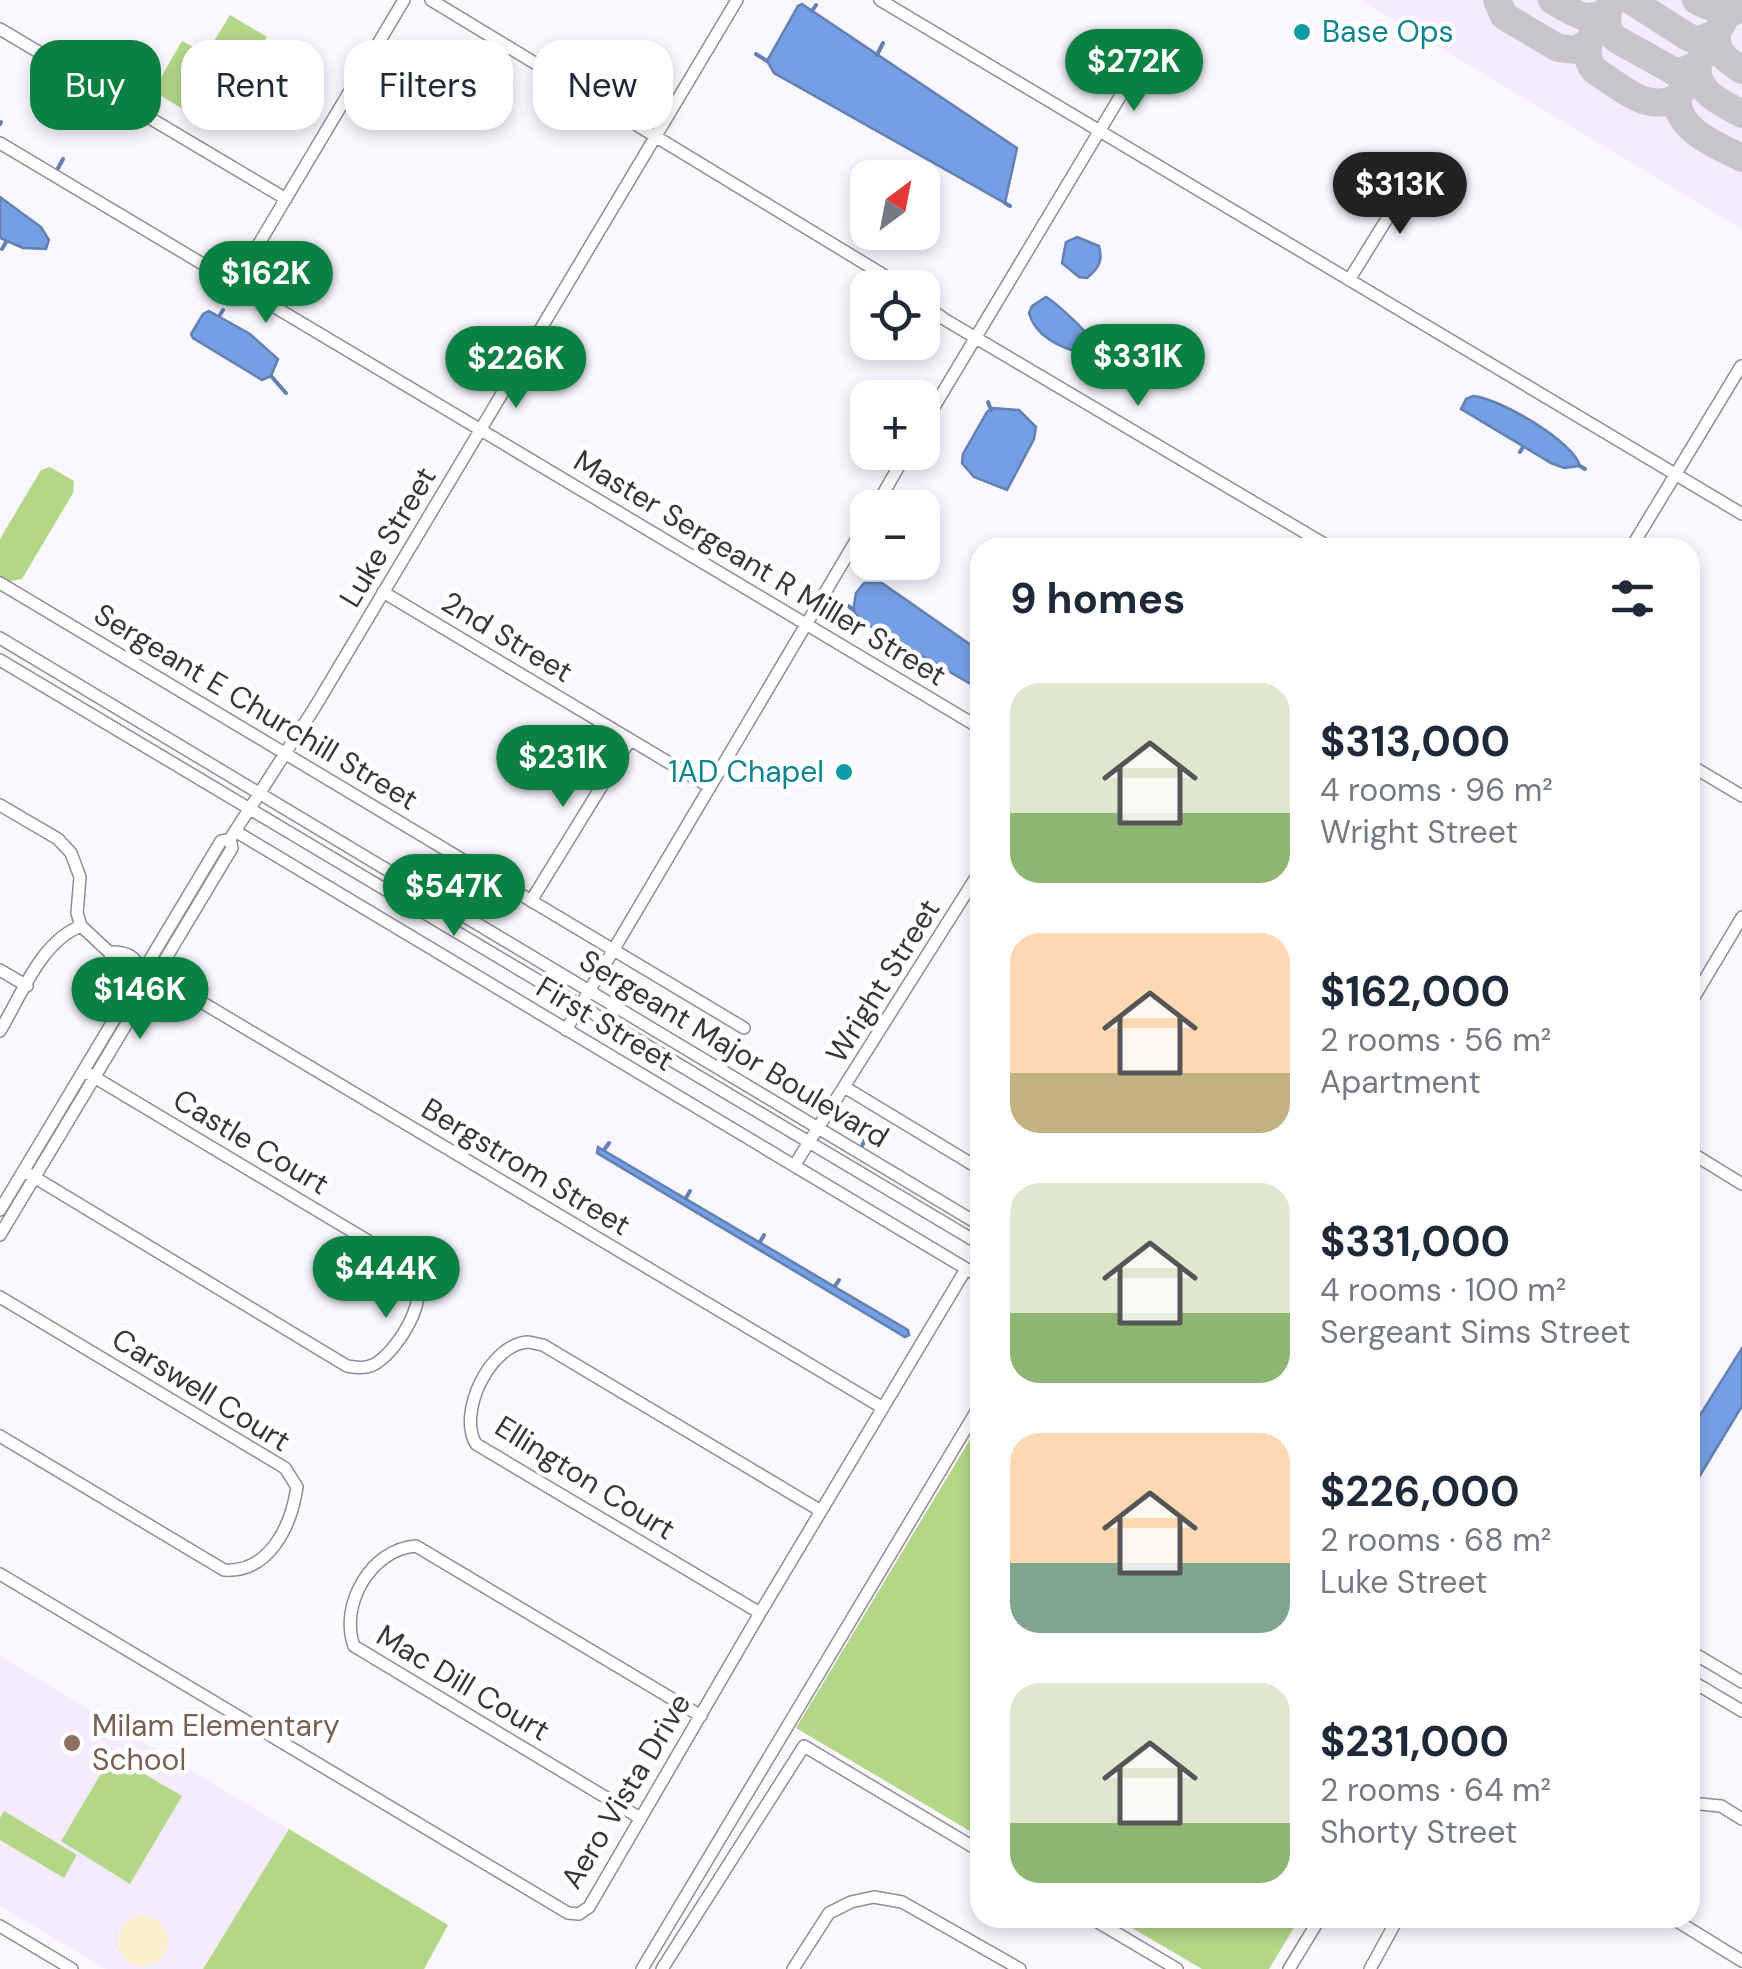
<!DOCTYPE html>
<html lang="en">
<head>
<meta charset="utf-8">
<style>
	body { margin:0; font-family:"DM Sans",sans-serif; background:#f6f6f7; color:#1f2937; height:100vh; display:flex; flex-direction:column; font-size:38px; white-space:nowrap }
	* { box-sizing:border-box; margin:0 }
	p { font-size:32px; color:#747a83 }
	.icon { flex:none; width:55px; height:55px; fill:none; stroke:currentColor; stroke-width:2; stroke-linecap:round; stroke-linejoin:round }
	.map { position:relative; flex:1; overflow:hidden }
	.side { position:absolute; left:970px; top:538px; width:730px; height:1390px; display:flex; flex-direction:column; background:#fff; border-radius:30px; box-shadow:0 5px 15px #0003 }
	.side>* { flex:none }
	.hud { position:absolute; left:30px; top:40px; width:790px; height:90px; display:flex; gap:20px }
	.needle { width:65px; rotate:32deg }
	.fabs { position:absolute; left:850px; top:160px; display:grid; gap:20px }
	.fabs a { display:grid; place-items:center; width:90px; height:90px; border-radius:20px; background:#fff; box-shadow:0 5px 15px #0003; font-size:50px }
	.price { position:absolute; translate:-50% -85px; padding:0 22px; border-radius:35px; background:#0b8043; color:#fff; font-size:32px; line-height:65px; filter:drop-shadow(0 2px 5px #0008) }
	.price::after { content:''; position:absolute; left:50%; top:60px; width:30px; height:22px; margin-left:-15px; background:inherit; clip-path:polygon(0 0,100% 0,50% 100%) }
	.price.current { background:#222; color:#fff }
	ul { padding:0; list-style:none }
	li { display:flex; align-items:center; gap:30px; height:250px; padding:0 40px }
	li span { display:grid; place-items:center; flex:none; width:280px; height:200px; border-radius:30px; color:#555 }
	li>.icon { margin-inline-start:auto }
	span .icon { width:120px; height:120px; fill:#fffc; stroke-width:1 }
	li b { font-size:42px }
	h2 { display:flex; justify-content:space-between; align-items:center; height:120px; padding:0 40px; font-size:42px }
	.chip { padding:0 35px; border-radius:30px; background:#fff; box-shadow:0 5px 15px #0003; font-size:35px; line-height:90px }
	.chip.current { background:#0b8043; color:#fff }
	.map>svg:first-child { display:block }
	.built { fill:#f4ebfe }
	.green { fill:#b3d787 }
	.sand { fill:#f9efca }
	.water { fill:#759fe4; stroke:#6380b2; stroke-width:2.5 }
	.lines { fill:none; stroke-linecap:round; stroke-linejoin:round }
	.stream { stroke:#6380b2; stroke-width:4 }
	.taxiway { stroke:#c7c4ca; stroke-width:28 }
	.minor-casing { stroke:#928a9a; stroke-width:14 }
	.minor { stroke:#fff; stroke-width:11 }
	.culture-dot { fill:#0f9aa8; stroke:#fff; stroke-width:4 }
	.education-dot { fill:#8d6e63; stroke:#fff; stroke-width:4 }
	.labels { text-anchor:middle; stroke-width:9; stroke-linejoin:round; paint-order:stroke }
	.culture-label { font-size:30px; fill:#0d838f; stroke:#fff; text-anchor:start }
	.street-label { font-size:30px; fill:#39363c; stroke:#fff }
	.education-label { font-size:30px; fill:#785e54; stroke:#fff; text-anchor:start }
</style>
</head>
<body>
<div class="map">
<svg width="1742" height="1969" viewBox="0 0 1742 1969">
	<rect width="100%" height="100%" fill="#faf7fe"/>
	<path class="built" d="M1361,0H1742V229Z
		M0,1656L289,1829L203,1969H106L0,1906Z"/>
	<path class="green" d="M230,15L267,37L214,128L153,91L182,41L206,54Z
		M50,467L74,481L73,493L22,579L5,582L0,578V539L41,470Z
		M980,1423V1837L796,1728Z
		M112,1755L182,1796L130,1884L61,1841Z
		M4,1811L77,1855L64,1878L0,1840V1818Z
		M289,1829L448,1925L424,1969H203Z
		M1115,1918H1300L1269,1969H1202Z"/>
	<path class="sand" d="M118 1941a25 25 0 1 1 50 0a25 25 0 1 1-50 0Z"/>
	<path class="water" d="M802,4L1017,148L1005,203L774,73L767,61L798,6Z
		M0,197L41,227L49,240L46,249L23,248L0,238Z
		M1077,237L1099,246C1103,261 1099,268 1087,278L1079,277L1062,263L1066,242Z
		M1046,297C1054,301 1088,332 1092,341L1082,353C1060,348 1035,336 1029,313L1032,306Z
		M209,311L250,334L278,359L271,376L262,380L193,338L191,334L203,314Z
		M1473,396C1499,398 1573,441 1580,466L1564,468L1551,463L1461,409L1466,399Z
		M993,408L1019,410L1036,427L1034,439L1007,490L974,477L962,463L963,454L987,412Z
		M864,583H882L968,643L980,655V684L974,686L865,623L853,611L856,593Z
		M598,1147L908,1330L909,1335L905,1337L597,1153Z
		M1742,1348V1406L1690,1492V1431Z"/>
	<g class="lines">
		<path class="stream" d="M812,11L816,5
			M756,54L767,61
			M877,55L883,43
			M0,124L1,122
			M56,172L63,159
			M1005,203L1010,206
			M2,249L6,242
			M220,315L223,310
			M271,376L286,393
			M988,402L991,410
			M1520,452L1523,447
			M1580,466L1585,469
			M848,606L854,610
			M604,1150L609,1143
			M859,1151L869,1133
			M686,1198L690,1191
			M760,1242L764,1235
			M835,1286L839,1280
			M973,1317L980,1279"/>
		<path class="taxiway" d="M1497,0L1504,16L1558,48L1577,50L1587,43
			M1552,0C1571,11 1586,25 1607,11L1608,30L1616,39L1677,73L1698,65
			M1630,0L1688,37L1699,41L1717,32
			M1696,0C1710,8 1722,12 1736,1L1735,11
			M1736,0L1678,97C1673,128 1718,146 1742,158
			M1610,6C1598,26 1577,47 1594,70C1620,86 1648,115 1678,97
			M1717,32C1715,52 1725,59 1742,70
			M1698,65C1694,92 1721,102 1742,114"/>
		<g class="minor-casing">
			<path id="minor" d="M431,0L905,288
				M880,0L1742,514
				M0,29L286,199
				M0,143L980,728
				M1349,280L1416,172
				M235,284L404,0
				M922,303L944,319L1331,548
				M922,427L1133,75
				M875,508L907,452
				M1631,548L1741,366
				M0,583L744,1028
				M383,592L708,786
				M0,638L980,1225
				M0,660L980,1244
				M1690,765L1742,796
				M0,805L58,839L71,853L80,877L77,913L81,926L109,952L114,964L130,973L156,975L883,1408
				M235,831L980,1277
				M531,901L630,740
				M109,952C126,951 136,956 142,972
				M0,970L27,986
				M1690,1004L1742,917
				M566,1030L868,520
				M0,1031C21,996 41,941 81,926
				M846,1088L980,1169
				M1690,1152L1742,1184
				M794,1166L980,871
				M24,1171L347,1366C358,1368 368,1369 378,1362C399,1347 428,1302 415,1276C413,1271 408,1267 405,1263L84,1071
				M0,1210L221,841L230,839
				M0,1235L232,848L230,839L315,707L737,0
				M0,1297L285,1468L297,1487C291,1527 269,1573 224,1570L0,1436
				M0,1574L568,1913L579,1914L589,1907L760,1613L966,1269
				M760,1613L476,1444C457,1413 490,1344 528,1342C530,1342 541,1345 543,1345L821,1511
				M1690,1651L1742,1682
				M1690,1680L1742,1711
				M1690,1803L1721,1806L1742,1819
				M640,1818L354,1646C339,1605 371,1549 416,1546L701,1716
				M1091,1918L1177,1969
				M1672,1918L1742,1961
				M0,1926L72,1969
				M642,1969L980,1405
				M662,1969L804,1746L980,1851
				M793,1969L829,1913L851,1902L874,1897L902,1902L1020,1969
				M1289,1969L1320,1918
				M1370,1969L1398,1918"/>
		</g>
		<use href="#minor" class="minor"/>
	</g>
	<g class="culture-dot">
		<circle cx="1302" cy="32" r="10"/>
		<circle cx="844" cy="772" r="10"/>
	</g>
	<circle class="education-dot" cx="72" cy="1743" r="10"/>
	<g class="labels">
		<g class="culture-label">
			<text x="1322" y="42">Base Ops</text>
			<text x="824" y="782" text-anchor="end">1AD Chapel</text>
		</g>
		<g class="street-label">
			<text transform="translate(388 537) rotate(-59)" y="10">Luke Street</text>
			<text transform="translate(760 568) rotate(31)" y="10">Master Sergeant R Miller Street</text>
			<text transform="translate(507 637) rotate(31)" y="10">2nd Street</text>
			<text transform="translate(256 707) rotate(31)" y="10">Sergeant E Churchill Street</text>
			<text transform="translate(883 981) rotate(-58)" y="10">Wright Street</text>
			<text transform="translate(605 1024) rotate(31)" y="10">First Street</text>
			<text transform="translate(734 1049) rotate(31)" y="10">Sergeant Major Boulevard</text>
			<text transform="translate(251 1142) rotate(31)" y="10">Castle Court</text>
			<text transform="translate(526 1167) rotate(31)" y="10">Bergstrom Street</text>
			<text transform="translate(201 1390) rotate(32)" y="10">Carswell Court</text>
			<text transform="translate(585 1478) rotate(32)" y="10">Ellington Court</text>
			<text transform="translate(463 1683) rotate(31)" y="10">Mac Dill Court</text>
			<text transform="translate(626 1791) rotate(-59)" y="10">Aero Vista Drive</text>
		</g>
		<g class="education-label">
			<text x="92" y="1736">Milam Elementary<tspan x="92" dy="34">School</tspan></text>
		</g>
	</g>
</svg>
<div class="fabs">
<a><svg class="needle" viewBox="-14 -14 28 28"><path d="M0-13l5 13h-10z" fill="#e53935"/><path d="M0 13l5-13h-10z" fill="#747a83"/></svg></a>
<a><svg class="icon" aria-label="locate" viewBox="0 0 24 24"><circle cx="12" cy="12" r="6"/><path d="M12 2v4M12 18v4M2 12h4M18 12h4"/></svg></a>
<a>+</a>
<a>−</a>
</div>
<b class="price" style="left:1134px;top:114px">$272K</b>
<b class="price current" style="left:1400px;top:237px">$313K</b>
<b class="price" style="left:266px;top:326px">$162K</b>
<b class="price" style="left:1138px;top:409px">$331K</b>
<b class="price" style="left:516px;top:411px">$226K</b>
<b class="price" style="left:563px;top:810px">$231K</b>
<b class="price" style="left:454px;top:939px">$547K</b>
<b class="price" style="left:140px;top:1042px">$146K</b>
<b class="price" style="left:386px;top:1321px">$444K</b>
<div class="hud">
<a class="chip current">Buy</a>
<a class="chip">Rent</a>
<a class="chip">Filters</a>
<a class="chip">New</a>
</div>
<section class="side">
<h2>9 homes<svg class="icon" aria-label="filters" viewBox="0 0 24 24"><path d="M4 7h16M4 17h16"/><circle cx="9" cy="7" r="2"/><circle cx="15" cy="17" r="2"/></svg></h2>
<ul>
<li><span style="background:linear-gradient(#dfe7d0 65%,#8fb573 0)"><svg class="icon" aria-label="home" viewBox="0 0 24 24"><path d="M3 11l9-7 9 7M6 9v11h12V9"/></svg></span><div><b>$313,000</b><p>4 rooms · 96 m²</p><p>Wright Street</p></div></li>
<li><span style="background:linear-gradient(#ffd9b3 70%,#c2b280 0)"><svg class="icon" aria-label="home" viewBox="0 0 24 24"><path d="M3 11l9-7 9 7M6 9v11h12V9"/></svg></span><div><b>$162,000</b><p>2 rooms · 56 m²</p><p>Apartment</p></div></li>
<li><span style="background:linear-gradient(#dfe7d0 65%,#8fb573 0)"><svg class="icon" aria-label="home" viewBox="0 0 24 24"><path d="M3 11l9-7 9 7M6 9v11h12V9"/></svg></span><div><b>$331,000</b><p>4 rooms · 100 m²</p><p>Sergeant Sims Street</p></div></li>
<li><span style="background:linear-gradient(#ffd9b3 65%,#7fa58c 0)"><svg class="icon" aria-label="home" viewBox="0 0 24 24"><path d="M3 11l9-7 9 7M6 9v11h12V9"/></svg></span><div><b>$226,000</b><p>2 rooms · 68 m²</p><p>Luke Street</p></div></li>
<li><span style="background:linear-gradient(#dfe7d0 70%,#8fb573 0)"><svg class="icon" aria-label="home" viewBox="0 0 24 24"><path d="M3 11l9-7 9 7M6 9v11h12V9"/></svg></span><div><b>$231,000</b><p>2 rooms · 64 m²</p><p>Shorty Street</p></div></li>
</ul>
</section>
</div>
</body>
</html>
